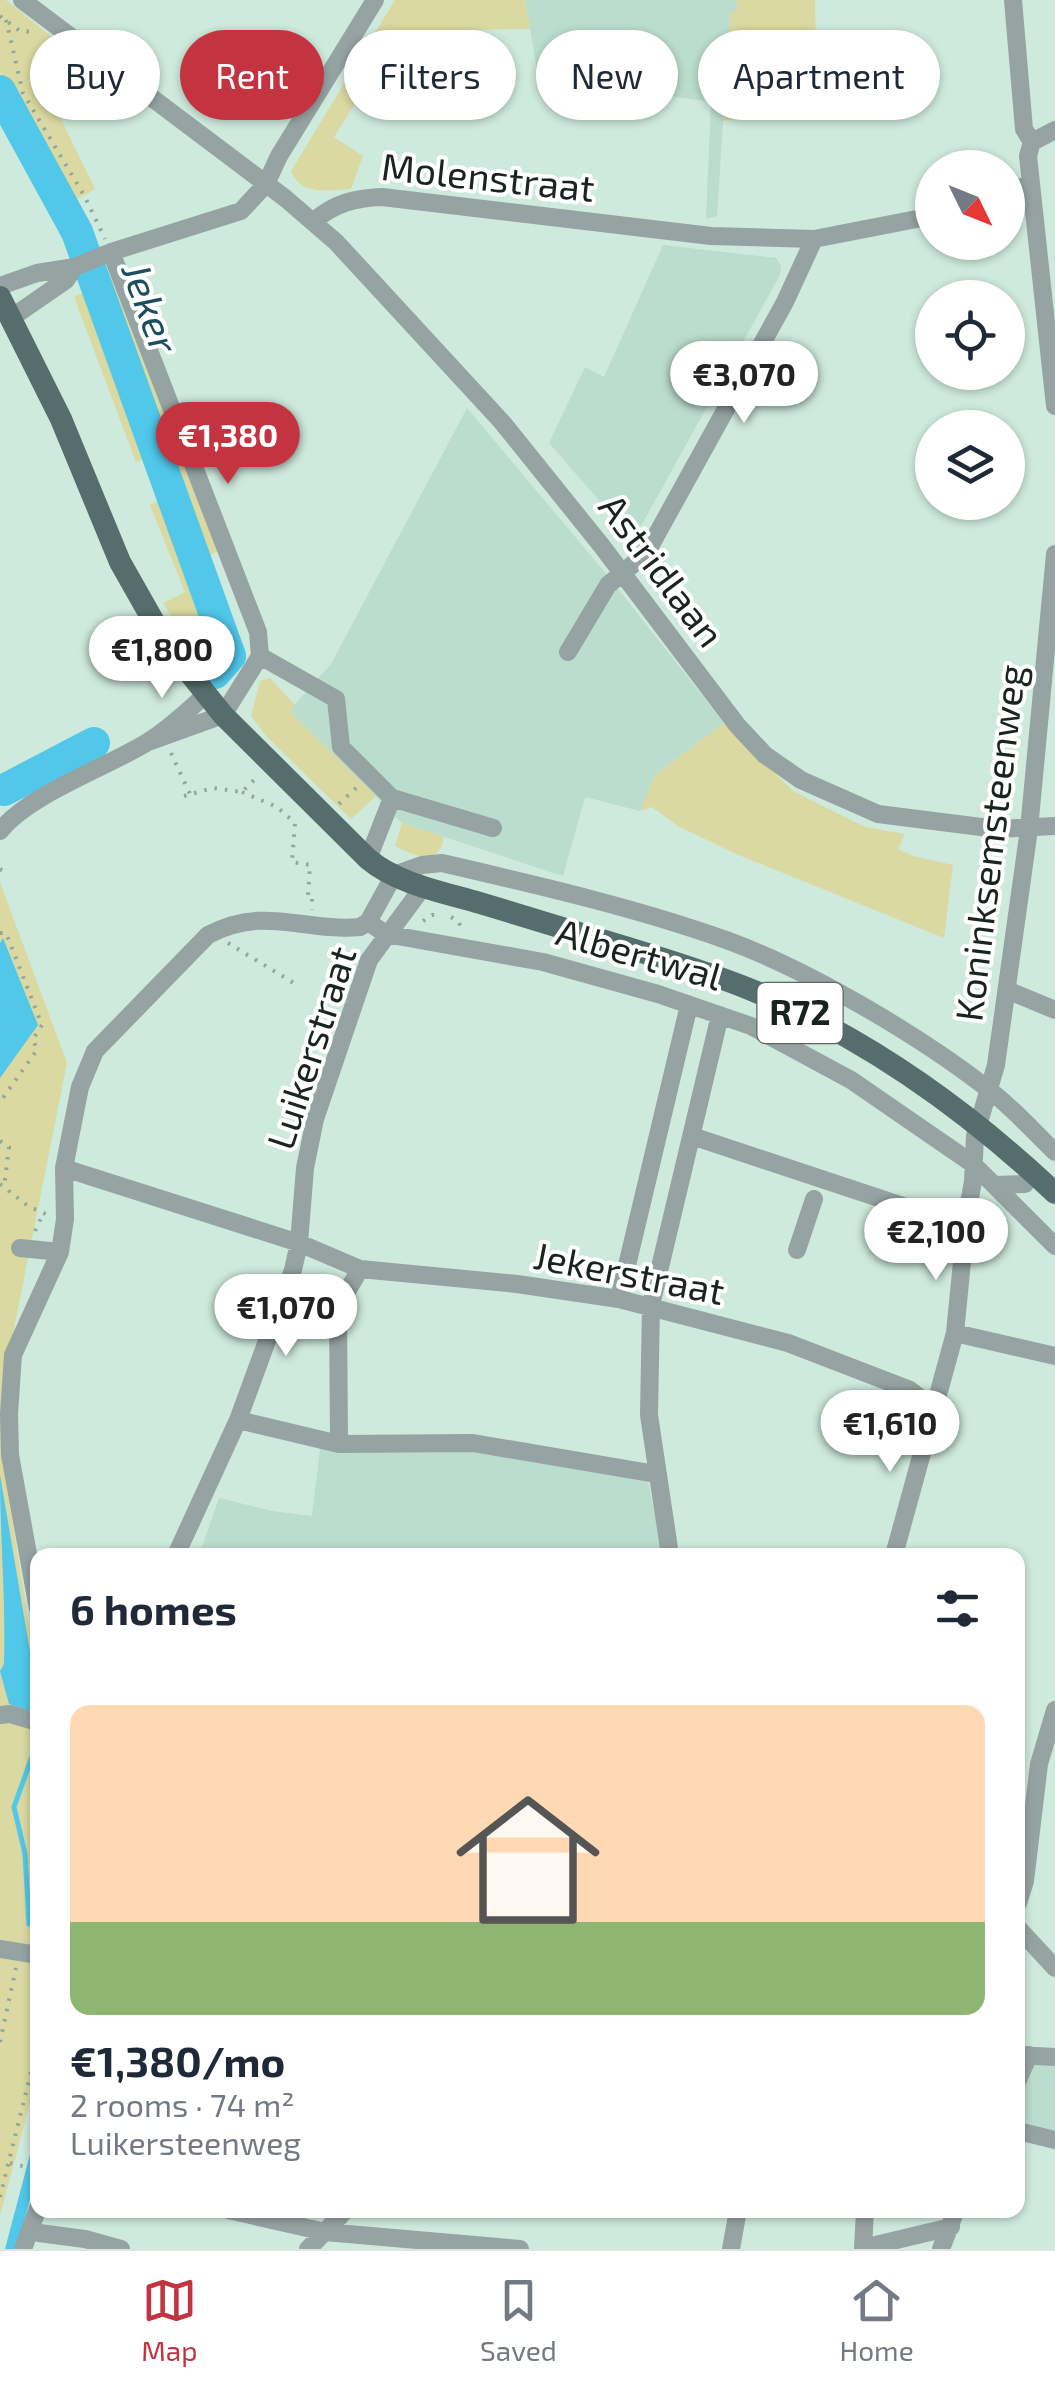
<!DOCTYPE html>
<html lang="en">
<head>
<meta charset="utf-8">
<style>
	body { margin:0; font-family:"Exo 2",sans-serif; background:#f2f2f3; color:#1f2937; height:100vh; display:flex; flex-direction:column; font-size:38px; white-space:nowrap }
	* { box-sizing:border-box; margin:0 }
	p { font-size:32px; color:#747a83 }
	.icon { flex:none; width:55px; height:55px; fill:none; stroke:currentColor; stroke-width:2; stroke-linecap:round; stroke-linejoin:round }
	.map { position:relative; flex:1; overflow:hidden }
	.panel { position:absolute; left:30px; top:1548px; width:995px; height:670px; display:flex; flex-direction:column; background:#fff; border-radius:20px; box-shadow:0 2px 8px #0004 }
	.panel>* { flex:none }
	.top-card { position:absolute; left:30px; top:30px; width:995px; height:90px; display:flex; gap:20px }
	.needle { width:65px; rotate:133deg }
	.tools { position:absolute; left:915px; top:150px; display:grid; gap:20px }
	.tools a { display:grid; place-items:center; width:110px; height:110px; border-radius:50%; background:#fff; box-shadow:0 2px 8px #0004; font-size:50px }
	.price { position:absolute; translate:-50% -85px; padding:0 22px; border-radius:35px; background:#fff; color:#222; font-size:32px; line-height:65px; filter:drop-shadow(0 2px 5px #0008) }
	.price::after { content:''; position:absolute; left:50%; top:60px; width:30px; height:22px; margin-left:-15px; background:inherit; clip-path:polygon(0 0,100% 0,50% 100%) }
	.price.on { background:#c43440; color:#fff }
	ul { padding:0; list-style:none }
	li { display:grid; align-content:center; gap:20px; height:530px; padding:0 40px }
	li+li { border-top:2px solid #e0e1e3 }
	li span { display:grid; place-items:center; height:310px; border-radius:20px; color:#555 }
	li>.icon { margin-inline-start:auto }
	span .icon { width:180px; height:180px; fill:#fffc; stroke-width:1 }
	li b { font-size:42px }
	h2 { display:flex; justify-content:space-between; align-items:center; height:120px; padding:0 40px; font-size:42px }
	.chip { padding:0 35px; border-radius:45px; background:#fff; box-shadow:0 2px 8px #0004; font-size:35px; line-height:90px }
	.chip.on { background:#c43440; color:#fff }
	.menu { display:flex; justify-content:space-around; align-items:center; height:140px; border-top:2px solid #e0e1e3; background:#fff; font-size:28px; color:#747a83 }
	.menu a { display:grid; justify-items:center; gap:5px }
	.menu .on { color:#c43440 }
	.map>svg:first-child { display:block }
	.built { fill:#bbddcd }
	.green { fill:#dad9a1 }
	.water { fill:#51c7ea }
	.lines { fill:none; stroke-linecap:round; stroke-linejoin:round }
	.stream { stroke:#51c7ea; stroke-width:5 }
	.river { stroke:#51c7ea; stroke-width:32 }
	.path { stroke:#91a79c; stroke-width:4; stroke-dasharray:2.5 8; stroke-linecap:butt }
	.minor { stroke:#95a3a2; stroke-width:18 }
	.major { stroke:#556e6d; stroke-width:22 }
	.labels { text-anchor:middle; stroke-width:8; stroke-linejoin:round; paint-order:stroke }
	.shield { fill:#fff; stroke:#5f6662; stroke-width:2.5 }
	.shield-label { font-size:35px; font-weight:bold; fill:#1a241f }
	.street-label { font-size:38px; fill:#1a241f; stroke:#fff }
	.water-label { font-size:40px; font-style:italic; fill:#1c4e5d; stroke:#fff }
</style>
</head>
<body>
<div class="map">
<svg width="1055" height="2249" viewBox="0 0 1055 2249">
	<rect width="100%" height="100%" fill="#ceeadc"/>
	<path class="built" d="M525,0H737V11L730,14L717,216L706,219L711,102L634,91L537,69Z
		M663,245L776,258L781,266L780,275L641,526L625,530L549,443L585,367L604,377Z
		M467,408L603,570L724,723L655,775L640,811L585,797L563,876L402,823L289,711L331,664Z
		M320,1448L475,1451L648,1480L663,1555H549L548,1550L404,1555H199L219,1498L272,1511L312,1516Z
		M1055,2063V2130L1018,2129V2065Z"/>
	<path class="green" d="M0,0H6L72,53L45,86L95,189L72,202L0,72Z
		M395,0H525L530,29L401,31L334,137L363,156L351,189C328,190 301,196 291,171Z
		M737,0H815L817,106L723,121L730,13L737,11Z
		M114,276L218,551L203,560L102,280Z
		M89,290L153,456L136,462L74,297Z
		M166,497L221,652L217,662L208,666L196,655L163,603L185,592L150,505Z
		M270,678L295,705L290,712L376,796L351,819L267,737L251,716L260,681Z
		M724,723L793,791L865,827L905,834L898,849L913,856L953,865L944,938L736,854L678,826L652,807L640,811L655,775Z
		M402,823L444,837C438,868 416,856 395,846Z
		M0,882L67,1063L2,1389L4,1469L38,1682V2073L0,2216Z"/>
	<path class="water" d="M3,938L38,1025L0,1078V943Z
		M0,1475L37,1693V1713L9,1704L0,1671L4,1664C6,1601 0,1539 0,1475Z
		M37,2128V2172L17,2249H5Z"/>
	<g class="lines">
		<path class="stream" d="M29,1924L25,1854L14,1807L35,1748"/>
		<path class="river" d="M0,91L77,232L230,656L215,673
			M4,790L94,743"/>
		<path class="path" d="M0,16L20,31L35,32
			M6,20L23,93L85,197L105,239
			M171,753L190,794
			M242,792L277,807L295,823L292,862L310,865L308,896H312V910
			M184,796L213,788L242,792L257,777
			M339,804L357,787
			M0,869L3,871
			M451,917L458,921L463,931
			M423,921L432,915H442
			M0,933H6L42,1025L33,1039L37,1050L0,1102
			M228,943L297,985
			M0,1141L9,1147L4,1187
			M0,1184L28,1206L50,1216
			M35,1231L43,1214
			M0,2042L16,1968
			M10,2163L38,2170
			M0,2197L38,2044"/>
		<path class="minor" d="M22,0L285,198L336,242L502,422L601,545L737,725L765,755L801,780L878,814L997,829L1055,826
			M1013,0L1024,129L1032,142L1028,156L1055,406
			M1032,142L1055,130
			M1008,192L1030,184
			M314,221C335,203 355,198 382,197L711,236L814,239L932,216
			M111,252L258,632L260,656L223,715L148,742
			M0,286L37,273L75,267L111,252L241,211L266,184L279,156L375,0
			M11,318L66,280L75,267
			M568,652L608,585L638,560L652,543L785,302L814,239
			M260,656L336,699L341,747L392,798L493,828
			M0,831C28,795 105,768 146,743C167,730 187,712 206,694
			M368,859L392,798
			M368,922L386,934L543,962L658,994L751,1026L851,1080L973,1164L1055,1246
			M1007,990L1055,1010
			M692,1136L942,1219L966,1221
			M64,1168L299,1243L360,1269L517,1284L619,1299L788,1343L910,1390L934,1409
			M995,1185L1025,1184
			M20,1248L60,1252
			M797,1250L814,1199
			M619,1299L689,1005
			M955,1333L1055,1356
			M238,1420L339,1444L473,1443L656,1474
			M339,1444L338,1307L360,1269
			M176,1555L238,1420L293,1270L299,1243L305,1168L315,1119L369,960L423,887
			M670,1555L649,1415L651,1305L720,1015
			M894,1555L955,1333L966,1221L973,1181L975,1136L996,1065L1029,829L1055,554
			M38,1609L10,1455L9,1414L13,1355L60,1252L65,1219L64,1168L80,1087L95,1051L208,935C264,905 303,932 360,927L368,922L394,875L422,865L442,863C537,885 637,908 729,941C810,971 920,1036 988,1089C1012,1107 1033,1131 1055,1152
			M0,1715L10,1714L38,1722
			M1018,1903L1025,1881L1039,1764L1055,1710
			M1018,1928L1055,1968
			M0,1949L38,1955
			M1018,2055L1055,2057
			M1018,2080L1029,2055
			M1018,2131L1055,2140
			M228,2210L325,2232L520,2249
			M39,2233L85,2239L121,2249
			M863,2248L951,2227
			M23,2249L38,2208
			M308,2249L346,2210
			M731,2249L738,2210
			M863,2249L865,2210
			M941,2249L956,2210"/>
		<path class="major" d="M0,297L61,419L120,562L167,645L223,715L368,859C398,884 442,892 480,903C528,918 577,932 625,947C668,960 713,974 754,991C866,1038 968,1111 1055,1193"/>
	</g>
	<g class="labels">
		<rect class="shield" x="757.5" y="983" width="85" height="60" rx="8"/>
		<g class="shield-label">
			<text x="800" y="1025">R72</text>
		</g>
		<g class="street-label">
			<text transform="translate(488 178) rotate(6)" y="13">Molenstraat</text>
			<text transform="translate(661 571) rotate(53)" y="13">Astridlaan</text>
			<text transform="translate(991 843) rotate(-83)" y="13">Koninksemsteenweg</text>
			<text transform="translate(639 955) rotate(16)" y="13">Albertwal</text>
			<text transform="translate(312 1048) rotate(-72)" y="13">Luikerstraat</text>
			<text transform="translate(629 1274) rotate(11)" y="13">Jekerstraat</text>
		</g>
		<g class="water-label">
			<text transform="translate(150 308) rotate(70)" y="14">Jeker</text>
		</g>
	</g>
</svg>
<div class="tools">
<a><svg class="needle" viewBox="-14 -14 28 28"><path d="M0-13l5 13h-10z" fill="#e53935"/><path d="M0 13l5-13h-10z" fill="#747a83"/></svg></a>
<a><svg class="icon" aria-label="locate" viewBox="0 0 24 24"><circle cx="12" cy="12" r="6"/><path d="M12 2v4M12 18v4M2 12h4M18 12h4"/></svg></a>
<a><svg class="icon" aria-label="layers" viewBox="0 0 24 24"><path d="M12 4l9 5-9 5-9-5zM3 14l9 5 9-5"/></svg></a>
</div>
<b class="price" style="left:744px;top:426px">€3,070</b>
<b class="price on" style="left:228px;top:487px">€1,380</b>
<b class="price" style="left:162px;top:701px">€1,800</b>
<b class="price" style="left:936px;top:1283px">€2,100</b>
<b class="price" style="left:286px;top:1359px">€1,070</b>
<b class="price" style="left:890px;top:1475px">€1,610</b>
<div class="top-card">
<a class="chip">Buy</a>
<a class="chip on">Rent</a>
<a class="chip">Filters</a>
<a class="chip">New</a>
<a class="chip">Apartment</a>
</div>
<section class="panel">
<h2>6 homes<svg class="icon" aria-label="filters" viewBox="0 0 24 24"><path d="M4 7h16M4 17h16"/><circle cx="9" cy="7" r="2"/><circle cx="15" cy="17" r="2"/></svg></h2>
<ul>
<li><span style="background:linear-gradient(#ffd9b3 70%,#8fb573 0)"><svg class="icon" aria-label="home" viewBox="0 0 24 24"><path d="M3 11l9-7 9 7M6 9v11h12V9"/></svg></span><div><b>€1,380/mo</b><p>2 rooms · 74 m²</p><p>Luikersteenweg</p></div></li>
</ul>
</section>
</div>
<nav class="menu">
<a class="on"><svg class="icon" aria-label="map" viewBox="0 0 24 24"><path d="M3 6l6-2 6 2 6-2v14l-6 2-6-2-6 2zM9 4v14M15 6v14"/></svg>Map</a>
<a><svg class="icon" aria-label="saved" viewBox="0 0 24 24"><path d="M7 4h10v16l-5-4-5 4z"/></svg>Saved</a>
<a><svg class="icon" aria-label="home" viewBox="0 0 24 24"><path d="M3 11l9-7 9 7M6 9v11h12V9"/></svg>Home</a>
</nav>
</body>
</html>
